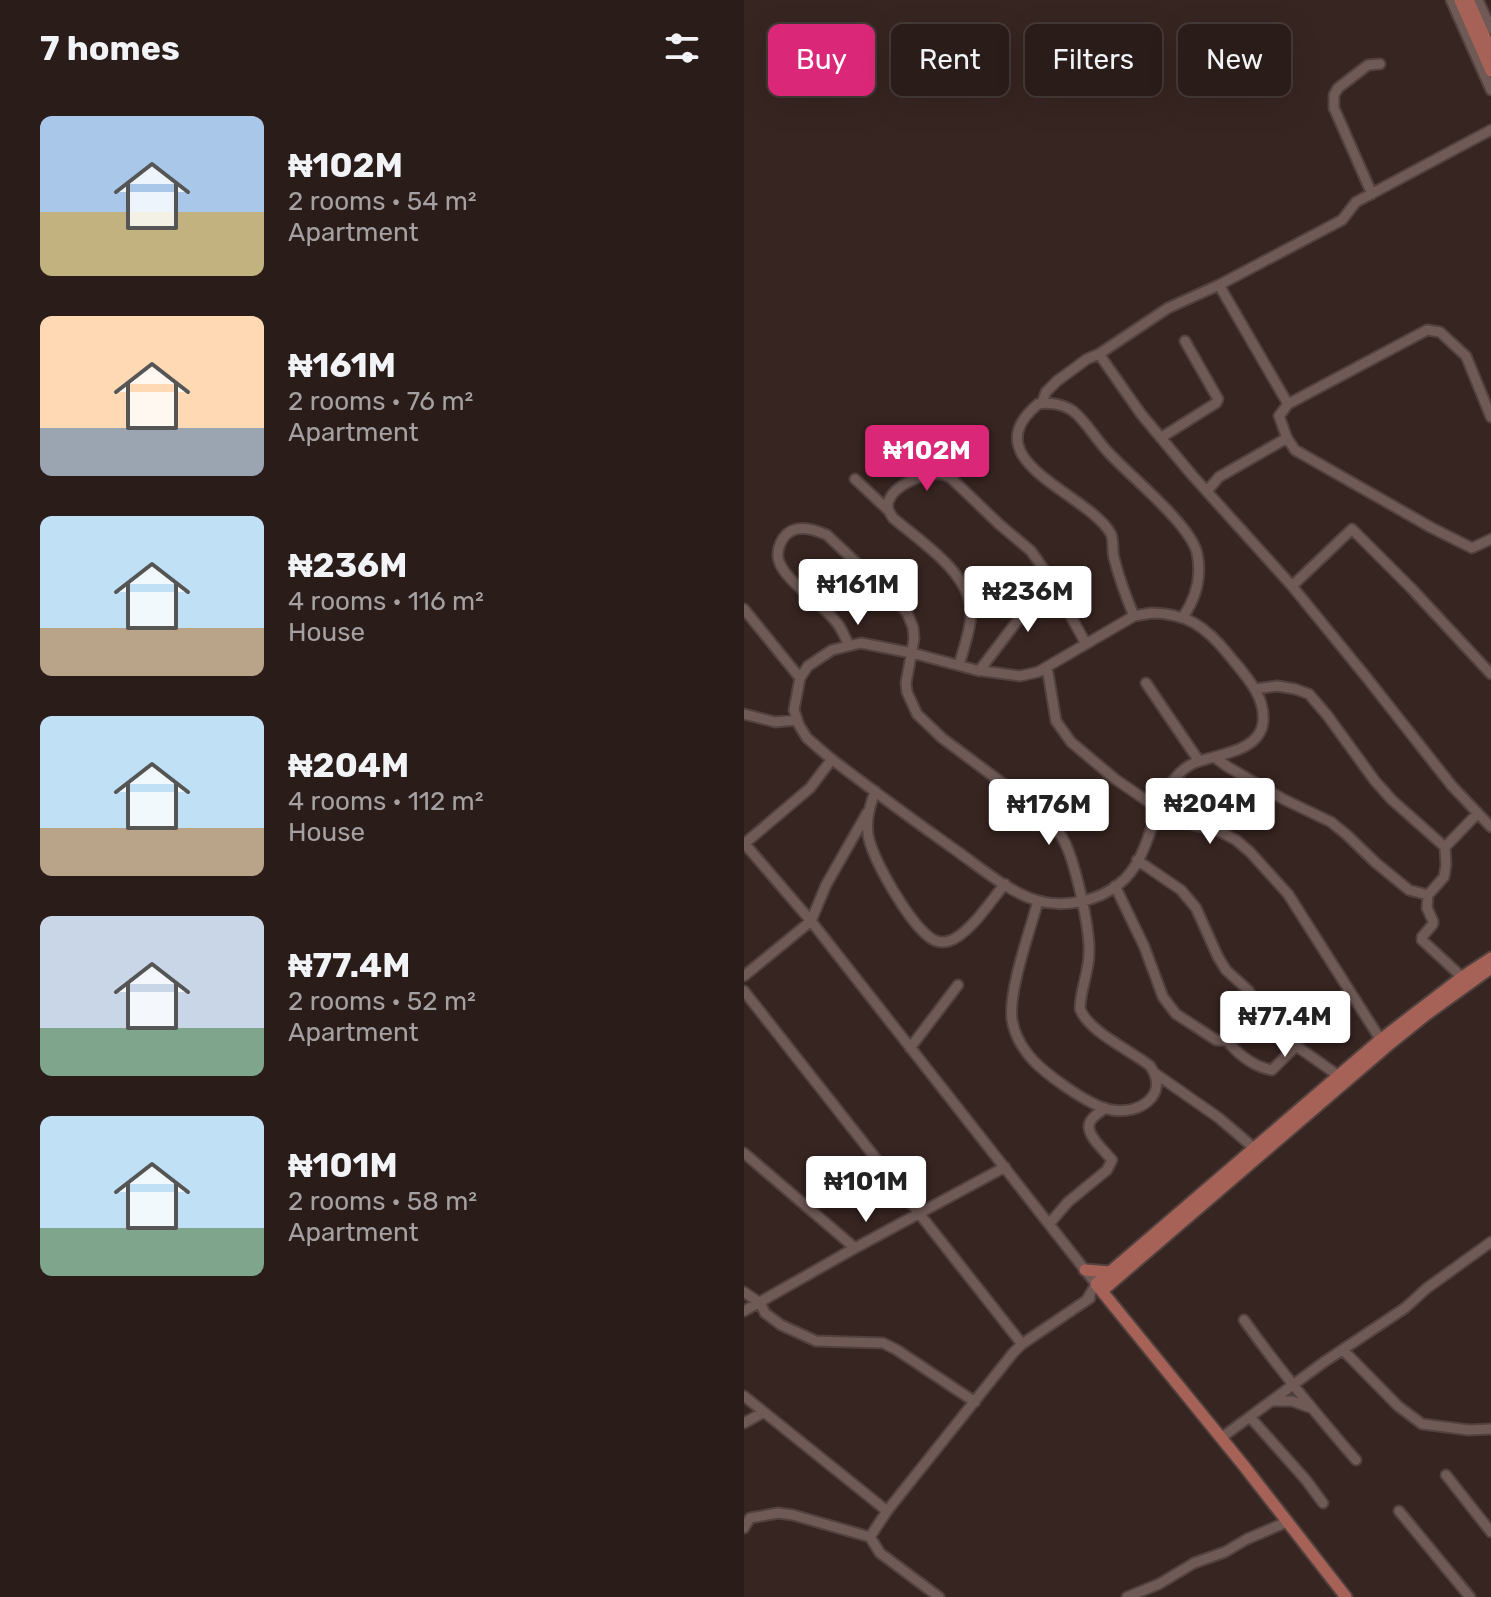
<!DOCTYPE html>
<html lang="en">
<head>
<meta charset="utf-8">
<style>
	body { margin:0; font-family:Rubik,sans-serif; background:#352926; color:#f1f3f6; height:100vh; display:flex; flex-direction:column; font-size:30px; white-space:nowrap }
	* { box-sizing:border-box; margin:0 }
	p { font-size:26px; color:#a5a1a2 }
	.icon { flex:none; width:44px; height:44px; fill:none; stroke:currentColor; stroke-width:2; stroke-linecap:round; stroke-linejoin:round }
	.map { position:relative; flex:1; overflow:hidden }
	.panel { display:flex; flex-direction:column; background:#291c19; width:744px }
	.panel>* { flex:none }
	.banner { position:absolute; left:24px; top:24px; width:602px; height:72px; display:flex; gap:16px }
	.price { position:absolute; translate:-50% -68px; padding:0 18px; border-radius:8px; background:#fff; color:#222; font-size:26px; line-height:52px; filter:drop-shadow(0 2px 4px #0008) }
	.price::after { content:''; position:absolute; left:50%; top:48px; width:24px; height:18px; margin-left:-12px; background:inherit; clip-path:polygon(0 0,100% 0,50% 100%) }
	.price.current { background:#db2777; color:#fff }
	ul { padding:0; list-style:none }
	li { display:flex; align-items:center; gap:24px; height:200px; padding:0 40px }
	li span { display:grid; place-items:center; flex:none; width:224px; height:160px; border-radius:12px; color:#555 }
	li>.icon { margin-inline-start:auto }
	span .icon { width:96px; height:96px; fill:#fffc; stroke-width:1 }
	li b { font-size:34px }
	h2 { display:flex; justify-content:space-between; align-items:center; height:96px; padding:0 40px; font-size:34px }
	.pill { padding:0 28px; border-radius:12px; background:#291c19; box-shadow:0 8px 32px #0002,0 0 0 2px #453a38; font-size:28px; line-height:72px }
	.pill.current { background:#db2777; color:#fff }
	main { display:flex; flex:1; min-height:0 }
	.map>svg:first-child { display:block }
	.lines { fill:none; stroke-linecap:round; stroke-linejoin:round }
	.minor-casing { stroke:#51413f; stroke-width:13 }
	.major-casing { stroke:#51413f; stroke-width:15 }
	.minor { stroke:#6f5a56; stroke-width:9 }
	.major { stroke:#a76257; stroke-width:11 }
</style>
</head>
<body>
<main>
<section class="panel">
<h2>7 homes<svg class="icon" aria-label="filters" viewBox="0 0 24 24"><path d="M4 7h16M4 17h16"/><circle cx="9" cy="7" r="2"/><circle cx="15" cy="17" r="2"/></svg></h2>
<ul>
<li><span style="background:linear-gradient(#a9c7e8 60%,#c2b280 0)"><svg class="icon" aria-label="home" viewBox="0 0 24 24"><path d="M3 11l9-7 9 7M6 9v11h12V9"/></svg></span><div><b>₦102M</b><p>2 rooms · 54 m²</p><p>Apartment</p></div></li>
<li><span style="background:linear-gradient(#ffd9b3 70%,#9aa5b1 0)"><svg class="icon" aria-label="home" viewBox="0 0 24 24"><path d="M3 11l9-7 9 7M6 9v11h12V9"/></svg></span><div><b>₦161M</b><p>2 rooms · 76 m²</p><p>Apartment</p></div></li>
<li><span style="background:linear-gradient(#bfe0f5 70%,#b9a48a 0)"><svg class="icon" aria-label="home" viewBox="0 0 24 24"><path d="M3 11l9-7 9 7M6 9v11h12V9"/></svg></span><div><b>₦236M</b><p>4 rooms · 116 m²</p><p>House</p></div></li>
<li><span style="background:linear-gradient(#bfe0f5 70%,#b9a48a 0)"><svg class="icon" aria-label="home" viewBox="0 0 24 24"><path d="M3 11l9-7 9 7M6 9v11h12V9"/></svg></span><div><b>₦204M</b><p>4 rooms · 112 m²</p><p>House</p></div></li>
<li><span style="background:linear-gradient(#c9d6e8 70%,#7fa58c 0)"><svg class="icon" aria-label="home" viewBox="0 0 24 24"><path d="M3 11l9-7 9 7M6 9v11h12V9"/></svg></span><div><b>₦77.4M</b><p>2 rooms · 52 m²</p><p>Apartment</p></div></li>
<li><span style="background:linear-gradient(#bfe0f5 70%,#7fa58c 0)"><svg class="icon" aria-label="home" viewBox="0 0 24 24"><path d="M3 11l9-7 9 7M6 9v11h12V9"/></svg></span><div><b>₦101M</b><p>2 rooms · 58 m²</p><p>Apartment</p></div></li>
</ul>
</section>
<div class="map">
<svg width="747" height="1597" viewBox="0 0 747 1597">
	<rect width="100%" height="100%" fill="#372521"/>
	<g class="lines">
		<g class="minor-casing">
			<path id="minor" d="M707,0L747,90
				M734,0L747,29
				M628,194L590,108V95L594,88L624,65L636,64
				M475,285L544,404
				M355,354L397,414L448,475L548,586L623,678L708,786L747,827
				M298,403L302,392L313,381L343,359L355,354L424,308L475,285L598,220L612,202L747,130
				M747,417L722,356L696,332L683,330L544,404L535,416L543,438L551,450L688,528L728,548L747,539
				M418,437L472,403L474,399L441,341
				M111,479L144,510
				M463,491L475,477L543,438
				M548,586L608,529L668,589L747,674
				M0,609L56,678
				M407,613C443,613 462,627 484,654C499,673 522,695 519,722C516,752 473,754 450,763C441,767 434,774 428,782C406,813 406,860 375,884C354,901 321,908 295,901C268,894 239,870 217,854C172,822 128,790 85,757L63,738L55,725L50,710L56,678L64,666L88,650L117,643L168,653L232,670L276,676L294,672L390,616Z
				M390,616C382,597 375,578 370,558C368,551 370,541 367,534C346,494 226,461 294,404C305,402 319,404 329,411C343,422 352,440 365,453C387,477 446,524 453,553C458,576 452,598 439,617
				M105,645C101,638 98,629 93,623C78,603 46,585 36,564C30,551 38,532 53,529C63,527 74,531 83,535L152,600L163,613L169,627L170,639L162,683L163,692L173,714L198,738L300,814C307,822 314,829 319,839C331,860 346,928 345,953C345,972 336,990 336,1009C345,1032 386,1050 406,1066C426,1094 396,1115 368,1110C346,1107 296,1071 283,1053C276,1044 270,1031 268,1020C264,991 286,931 294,901
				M215,665C219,650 228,626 227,611C225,572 176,541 149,518C145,512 142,507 145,500C151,485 179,473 195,474C199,474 203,476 207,478L255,524L287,551L306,578L342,644
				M303,667L312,721L327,742L371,779L415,809L453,826L475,831L492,840L506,852L544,894L640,1045
				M235,671L306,578
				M402,683L455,761
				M511,689L533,686L551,689L565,694L583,715L631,781L648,800L701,847L702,865L700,877L684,895L683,908L689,921V924L678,937V940L718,977
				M0,714L31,722L53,720
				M470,757L484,767L539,799L587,822L603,835L632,863L665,890L684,895
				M131,791C126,806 122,818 124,834C127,858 167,926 188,939C193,942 199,943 205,941C225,935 248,899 261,884
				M0,843L67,921L352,1284L342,1301
				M0,844L66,788L88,759
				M701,847L734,813
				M371,886L400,946L419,997L432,1014L472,1040L483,1041L490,1039L504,1021L508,1012L510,1003L505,991L482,970L474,957L452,908L437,890L393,860
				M0,976L67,921L82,885L123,813
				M0,991L278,1344
				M507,1014L595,1076
				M483,1041C495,1055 510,1067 528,1070L552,1046
				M166,1048L214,985
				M412,1074L475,1118L510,1148
				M0,1153L111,1248
				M305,1224L324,1202L363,1170L368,1160C361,1151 340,1134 346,1122C348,1117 356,1112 361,1108
				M0,1292L16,1303L21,1313L37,1325L72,1341L139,1343L153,1350L231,1402
				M0,1311L111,1248L261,1167
				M500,1320C535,1369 573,1415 612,1460
				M599,1350L654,1406L678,1424L725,1430L747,1429
				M0,1396L143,1511
				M527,1401H548L567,1408
				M506,1417L562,1480L579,1503
				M0,1423L20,1412
				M477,1438L580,1362L661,1308L683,1288L747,1242
				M702,1475L747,1532
				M655,1511L726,1597
				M0,1528L6,1518L34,1513L49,1515L126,1537
				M195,1597L136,1553L126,1537L143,1511L269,1353L278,1344L346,1298
				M383,1597L415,1584L450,1563L481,1552L503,1539L543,1522"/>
		</g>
		<g class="major-casing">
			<path id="major" d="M716,0L747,71
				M724,0L747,51
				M341,1270L366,1272
				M358,1291L642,1047L683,1014L747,968
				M602,1597L500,1466L352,1284L636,1040L718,977L747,958"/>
		</g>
		<use href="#minor" class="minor"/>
		<use href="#major" class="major"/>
	</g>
</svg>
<b class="price current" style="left:183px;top:493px">₦102M</b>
<b class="price" style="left:114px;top:627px">₦161M</b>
<b class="price" style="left:284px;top:634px">₦236M</b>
<b class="price" style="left:466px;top:846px">₦204M</b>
<b class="price" style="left:305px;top:847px">₦176M</b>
<b class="price" style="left:541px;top:1059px">₦77.4M</b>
<b class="price" style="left:122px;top:1224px">₦101M</b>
<div class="banner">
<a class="pill current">Buy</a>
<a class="pill">Rent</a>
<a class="pill">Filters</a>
<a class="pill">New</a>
</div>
</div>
</main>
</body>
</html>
